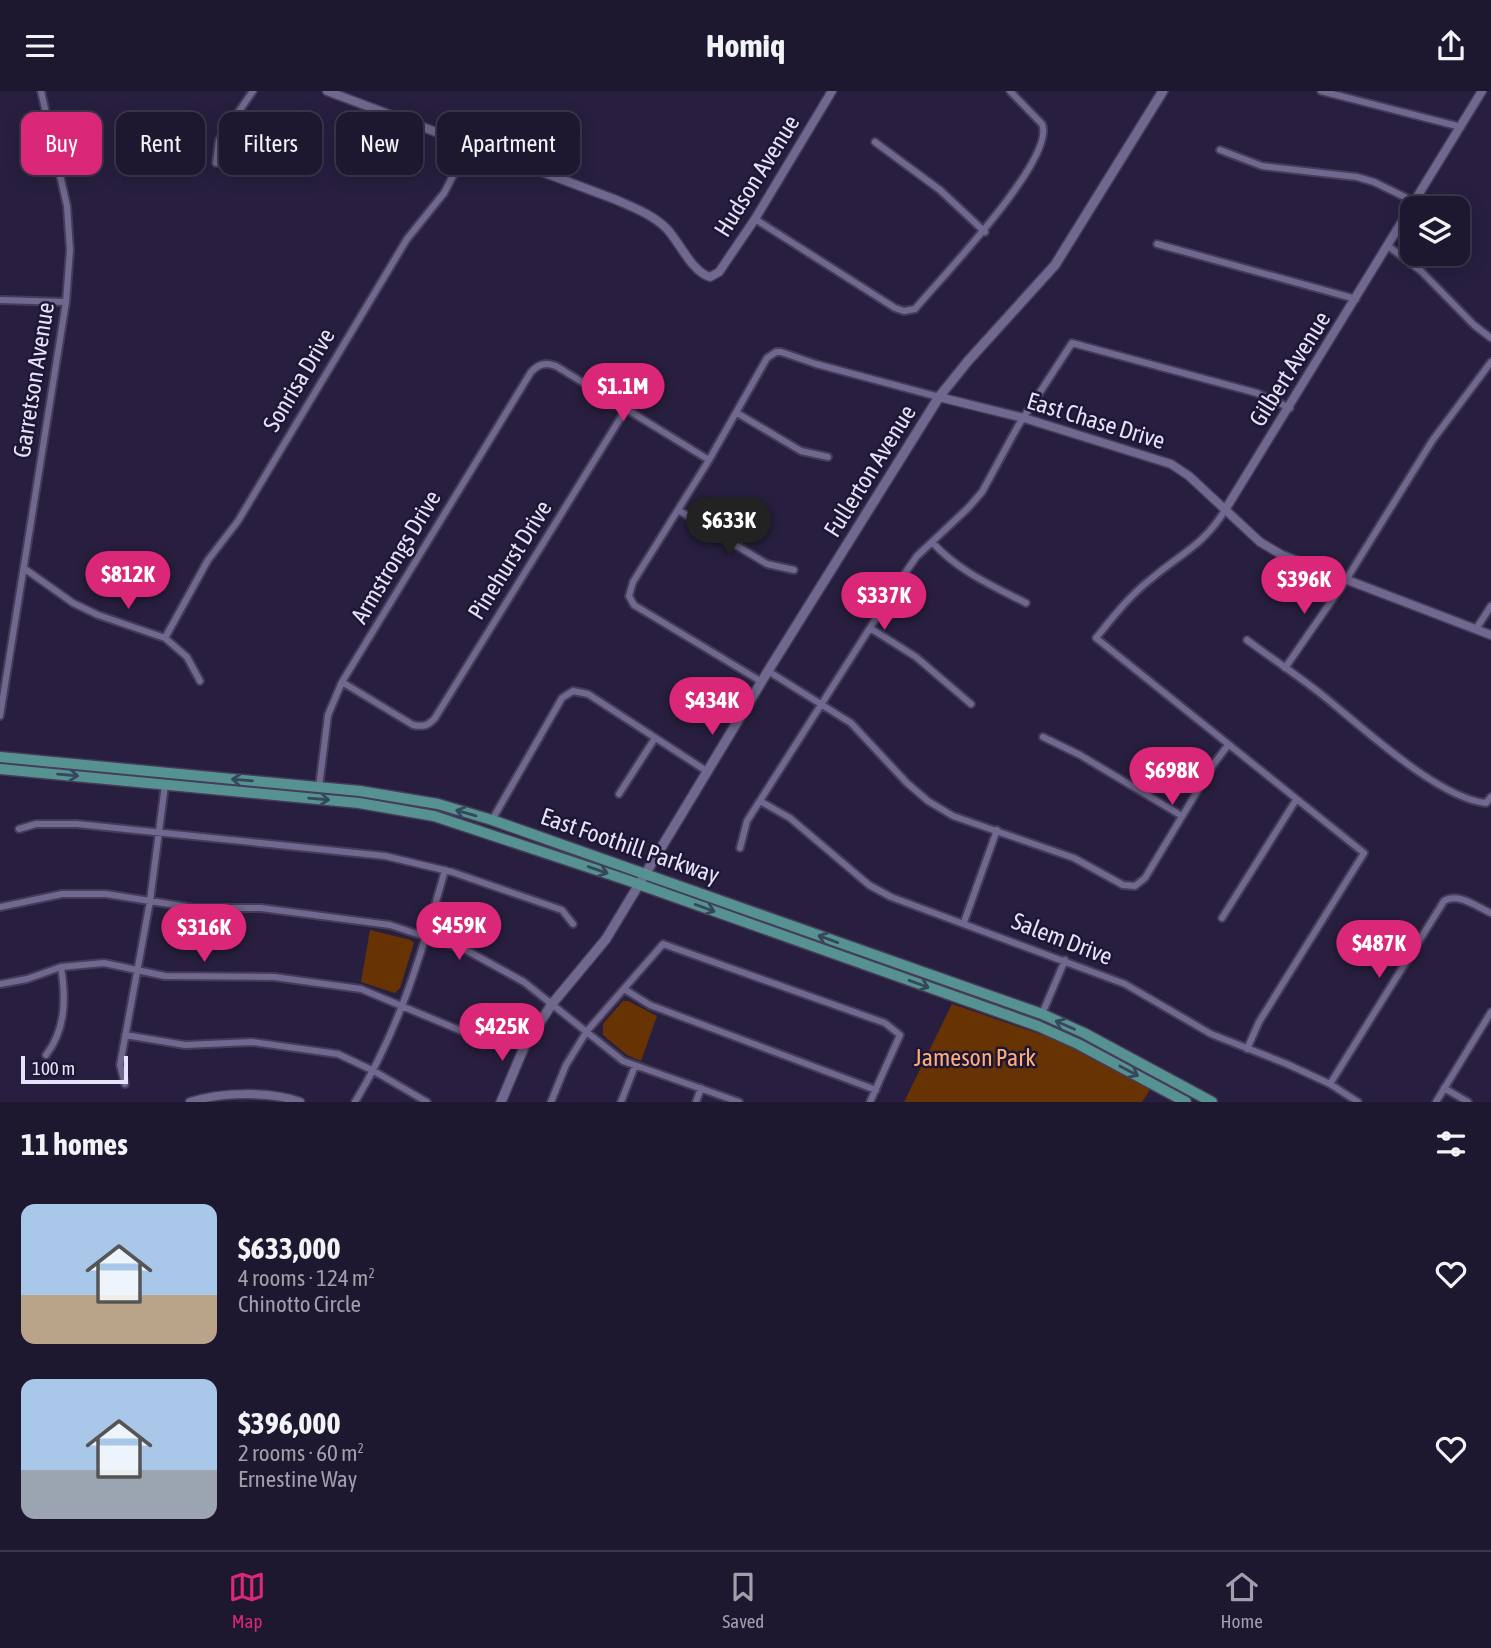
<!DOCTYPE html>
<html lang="en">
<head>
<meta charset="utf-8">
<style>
	body { margin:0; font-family:"Asap Condensed",sans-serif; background:#262038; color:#f1f3f6; height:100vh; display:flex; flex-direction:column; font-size:26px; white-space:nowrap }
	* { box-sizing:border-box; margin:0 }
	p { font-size:23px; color:#a19fab }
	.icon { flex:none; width:38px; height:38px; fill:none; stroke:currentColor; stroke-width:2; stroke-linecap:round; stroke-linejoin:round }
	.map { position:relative; height:1011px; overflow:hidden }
	.panel { display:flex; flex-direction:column; background:#1e1730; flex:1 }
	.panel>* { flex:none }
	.hud { position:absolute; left:21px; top:21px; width:700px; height:63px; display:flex; gap:14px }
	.tools { position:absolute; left:1400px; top:105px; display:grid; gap:14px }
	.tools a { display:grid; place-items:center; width:70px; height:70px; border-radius:14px; background:#1e1730; box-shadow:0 4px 18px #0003,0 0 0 2px #3c364c; font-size:35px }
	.scale { position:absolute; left:21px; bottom:18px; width:107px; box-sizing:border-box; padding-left:7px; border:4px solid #e6e2f8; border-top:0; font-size:19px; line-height:24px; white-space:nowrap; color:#e6e2f8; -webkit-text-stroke:5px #1f1635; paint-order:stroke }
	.price { position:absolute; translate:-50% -60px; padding:0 16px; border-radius:24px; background:#db2777; color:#fff; font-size:23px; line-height:46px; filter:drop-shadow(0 2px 4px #0008) }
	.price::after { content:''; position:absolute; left:50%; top:42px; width:21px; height:16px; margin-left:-10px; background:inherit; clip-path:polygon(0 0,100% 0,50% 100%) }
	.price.active { background:#222; color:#fff }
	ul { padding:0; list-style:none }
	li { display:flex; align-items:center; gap:21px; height:175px; padding:0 21px }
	li span { display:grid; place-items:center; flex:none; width:196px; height:140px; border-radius:14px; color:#555 }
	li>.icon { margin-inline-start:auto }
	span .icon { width:84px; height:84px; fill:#fffc; stroke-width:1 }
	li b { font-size:30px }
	h2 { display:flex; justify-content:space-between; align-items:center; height:84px; padding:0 21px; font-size:30px }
	.pill { padding:0 24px; border-radius:14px; background:#1e1730; box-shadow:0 4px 18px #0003,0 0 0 2px #3c364c; font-size:24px; line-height:63px }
	.pill.active { background:#db2777; color:#fff }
	header { display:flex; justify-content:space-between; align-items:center; height:91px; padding:0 21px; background:#1e1730; font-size:32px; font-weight:700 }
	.tab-bar { display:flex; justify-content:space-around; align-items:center; height:98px; border-top:2px solid #3c364c; background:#1e1730; font-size:19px; color:#a19fab }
	.tab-bar a { display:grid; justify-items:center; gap:4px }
	.tab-bar .active { color:#db2777 }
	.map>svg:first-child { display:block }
	.green { fill:#683303 }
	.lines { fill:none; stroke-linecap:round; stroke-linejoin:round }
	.minor-casing { stroke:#453c58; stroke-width:10 }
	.tertiary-casing { stroke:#453c58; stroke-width:11 }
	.secondary-casing { stroke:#453c58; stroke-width:12 }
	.primary-casing { stroke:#453c58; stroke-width:13 }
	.minor { stroke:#70688e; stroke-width:6 }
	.tertiary { stroke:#70688e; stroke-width:8 }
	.secondary { stroke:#70688e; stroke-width:9 }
	.primary { stroke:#579293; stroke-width:10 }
	.oneway { stroke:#35485b }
	.labels { text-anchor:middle; stroke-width:5; stroke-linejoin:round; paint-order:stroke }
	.street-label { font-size:24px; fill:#e6e2f8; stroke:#1f1635 }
	.park-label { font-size:24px; fill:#ffaf78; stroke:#1f1635 }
</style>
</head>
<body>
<header><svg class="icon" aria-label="menu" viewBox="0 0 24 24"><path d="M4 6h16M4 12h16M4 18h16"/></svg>Homiq<svg class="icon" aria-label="share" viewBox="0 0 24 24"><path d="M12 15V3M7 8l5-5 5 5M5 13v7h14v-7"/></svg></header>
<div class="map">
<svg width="1491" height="1011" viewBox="0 0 1491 1011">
	<rect width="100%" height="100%" fill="#281f40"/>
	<path class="green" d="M370,839L411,849L414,852L400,897L395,902L361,891Z
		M623,910H628L657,925L641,970L627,964L603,944V933Z
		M952,913L1054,948L1151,997L1142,1011H904Z"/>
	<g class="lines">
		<g class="minor-casing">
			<path id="minor" d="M1321,0L1461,36
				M875,51L940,99L985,141
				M1220,59L1262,75L1357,86L1374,91L1415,111
				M216,72L219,49L253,0
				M755,128L895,217L904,220L915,218C939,189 1057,67 1042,33L1010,0
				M1157,153L1356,208
				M1388,155L1421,180L1474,234L1491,247
				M0,209L66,211
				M737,322L801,360L828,366
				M678,419L767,473L794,479
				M1225,419C1204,454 1180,463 1151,488C1129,505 1113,526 1096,547L1364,762L1259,931L1247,958
				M932,451C958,480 993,495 1026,512
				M25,478L73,512L98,524L165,547L187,566L200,590
				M870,537L916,566L971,613
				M1476,538L1491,515
				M165,547L208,469L238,430L407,148L444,102L455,81L467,52
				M1247,549C1271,567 1297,584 1321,603C1360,634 1437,707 1486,712L1491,706
				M1285,577L1346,489L1432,350L1491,271
				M768,580L851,632L907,692L928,710L953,725L1074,767L1123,794L1135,795L1145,787L1213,674L1228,654
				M342,591L413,634C423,636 428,635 435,627L626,318
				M762,591L634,514L629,505L633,491L709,369L767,267L776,261H781L816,273L939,306
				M0,625L66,211L70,159L67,115L41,0
				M1043,646L1080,664L1182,725
				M319,696L328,624L342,591L531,281C539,273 545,271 556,275L709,369
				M619,703L655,647
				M760,710L790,727L869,794L891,806L1125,893L1211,943L1287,973L1330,993L1358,1011
				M492,729L562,607L573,600L588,603L708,681
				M19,738L36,733H77L385,765L452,781L562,819L573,833
				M740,757L747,730L903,485L917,465L968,417L982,401L1018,335L1072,252L1257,302L1290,317
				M0,816L62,803H106L194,817H261L390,834L466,859L524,891L623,970L739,1011
				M1222,827L1296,709
				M964,831L997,739
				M0,893L27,888L61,876L104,872L165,885L274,886L361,898L464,941
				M624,898L650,914L876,999
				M1042,923L1065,869
				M125,944L185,954L252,951L338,963L374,980L427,1011
				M46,964C66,938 66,907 61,876
				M125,993L120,974L150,810L165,694
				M1330,993L1444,810C1458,801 1477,816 1491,822
				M1444,997L1468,1011
				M355,1011C400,937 422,862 445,779
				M551,1011L566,974L587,940L663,853L885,932L900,944L870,1011
				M621,1011L635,975
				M696,1011L701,997
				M1436,1011L1491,921"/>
		</g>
		<g class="tertiary-casing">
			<path id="tertiary" d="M327,0L614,108C632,116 652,123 667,138C680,152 692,181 710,186L719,181L755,128L832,0
				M939,306L1024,327L1171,373L1189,385L1260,451L1282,464L1491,544
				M1225,419L1482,0
				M190,1011C220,1001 271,1000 300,1011"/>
		</g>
		<g class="secondary-casing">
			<path id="secondary" d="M501,1011L525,954L552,913L606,848L768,580L939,306L968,270L1055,174L1163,0"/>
		</g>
		<g class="primary-casing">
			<path id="primary" d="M0,666L360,700L438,713L492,729L1042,923L1084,942L1212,1011
				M0,678L359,712L434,725L624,788L1038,935L1078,953L1186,1011"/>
		</g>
		<use href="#minor" class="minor"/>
		<use href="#tertiary" class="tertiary"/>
		<use href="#secondary" class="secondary"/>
		<use href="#primary" class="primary"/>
	</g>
	<defs><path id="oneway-shaft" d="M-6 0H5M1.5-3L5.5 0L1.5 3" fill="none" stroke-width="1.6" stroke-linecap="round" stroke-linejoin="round" transform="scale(1.75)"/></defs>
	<g class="oneway">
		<use href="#oneway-shaft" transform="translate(68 684) rotate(5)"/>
		<use href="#oneway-shaft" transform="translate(242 689) rotate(-175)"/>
		<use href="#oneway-shaft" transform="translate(319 708) rotate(5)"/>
		<use href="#oneway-shaft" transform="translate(466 722) rotate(-164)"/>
		<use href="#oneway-shaft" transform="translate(598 779) rotate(19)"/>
		<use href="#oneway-shaft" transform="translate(705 817) rotate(20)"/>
		<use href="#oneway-shaft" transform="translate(828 848) rotate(-160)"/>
		<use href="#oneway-shaft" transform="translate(919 893) rotate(20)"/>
		<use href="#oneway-shaft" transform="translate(1065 934) rotate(-156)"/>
		<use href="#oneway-shaft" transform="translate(1129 980) rotate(28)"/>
	</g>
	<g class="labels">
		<g class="street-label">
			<text transform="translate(757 85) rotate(-58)" y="8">Hudson Avenue</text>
			<text transform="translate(1290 278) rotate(-58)" y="8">Gilbert Avenue</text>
			<text transform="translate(34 289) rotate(-81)" y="8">Garretson Avenue</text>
			<text transform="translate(299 289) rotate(-59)" y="8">Sonrisa Drive</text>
			<text transform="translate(1096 330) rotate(17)" y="8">East Chase Drive</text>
			<text transform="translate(870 380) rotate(-58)" y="8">Fullerton Avenue</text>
			<text transform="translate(396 466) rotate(-59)" y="8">Armstrongs Drive</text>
			<text transform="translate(510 469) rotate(-58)" y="8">Pinehurst Drive</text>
			<text transform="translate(630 755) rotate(19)" y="8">East Foothill Parkway</text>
			<text transform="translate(1062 848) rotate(21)" y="8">Salem Drive</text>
		</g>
		<g class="park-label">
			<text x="975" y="975">Jameson Park</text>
		</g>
	</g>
</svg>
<div class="tools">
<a><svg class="icon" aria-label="layers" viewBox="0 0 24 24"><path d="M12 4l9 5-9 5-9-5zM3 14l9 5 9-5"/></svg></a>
</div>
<div class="scale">100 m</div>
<b class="price" style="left:623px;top:332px">$1.1M</b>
<b class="price active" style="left:729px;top:466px">$633K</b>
<b class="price" style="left:128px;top:520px">$812K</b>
<b class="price" style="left:1304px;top:525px">$396K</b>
<b class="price" style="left:884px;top:541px">$337K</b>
<b class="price" style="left:712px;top:646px">$434K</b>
<b class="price" style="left:1172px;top:716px">$698K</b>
<b class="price" style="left:459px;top:871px">$459K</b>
<b class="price" style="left:204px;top:873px">$316K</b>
<b class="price" style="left:1379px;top:889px">$487K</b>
<b class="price" style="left:502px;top:972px">$425K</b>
<div class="hud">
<a class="pill active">Buy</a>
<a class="pill">Rent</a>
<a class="pill">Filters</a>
<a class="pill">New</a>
<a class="pill">Apartment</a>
</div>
</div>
<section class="panel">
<h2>11 homes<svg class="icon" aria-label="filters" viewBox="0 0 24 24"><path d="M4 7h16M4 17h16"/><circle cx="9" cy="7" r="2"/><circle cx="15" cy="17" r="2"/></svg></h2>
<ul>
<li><span style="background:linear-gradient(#a9c7e8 65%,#b9a48a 0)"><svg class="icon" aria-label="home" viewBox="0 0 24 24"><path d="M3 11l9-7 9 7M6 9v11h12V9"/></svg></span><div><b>$633,000</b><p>4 rooms · 124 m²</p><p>Chinotto Circle</p></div><svg class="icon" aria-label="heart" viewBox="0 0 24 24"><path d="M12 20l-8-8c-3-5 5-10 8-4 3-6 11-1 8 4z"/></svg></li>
<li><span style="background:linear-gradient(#a9c7e8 65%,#9aa5b1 0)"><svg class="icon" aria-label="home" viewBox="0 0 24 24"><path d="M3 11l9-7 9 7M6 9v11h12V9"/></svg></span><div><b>$396,000</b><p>2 rooms · 60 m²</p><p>Ernestine Way</p></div><svg class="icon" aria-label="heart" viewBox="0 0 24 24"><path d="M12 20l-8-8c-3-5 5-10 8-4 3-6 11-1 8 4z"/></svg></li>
</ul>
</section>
<nav class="tab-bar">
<a class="active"><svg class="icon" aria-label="map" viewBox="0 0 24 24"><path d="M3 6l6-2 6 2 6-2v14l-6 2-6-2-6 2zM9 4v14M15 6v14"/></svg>Map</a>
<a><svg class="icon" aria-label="saved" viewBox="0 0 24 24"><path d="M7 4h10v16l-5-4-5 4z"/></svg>Saved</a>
<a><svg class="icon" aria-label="home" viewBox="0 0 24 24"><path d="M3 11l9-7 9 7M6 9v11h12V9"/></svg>Home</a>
</nav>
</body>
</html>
